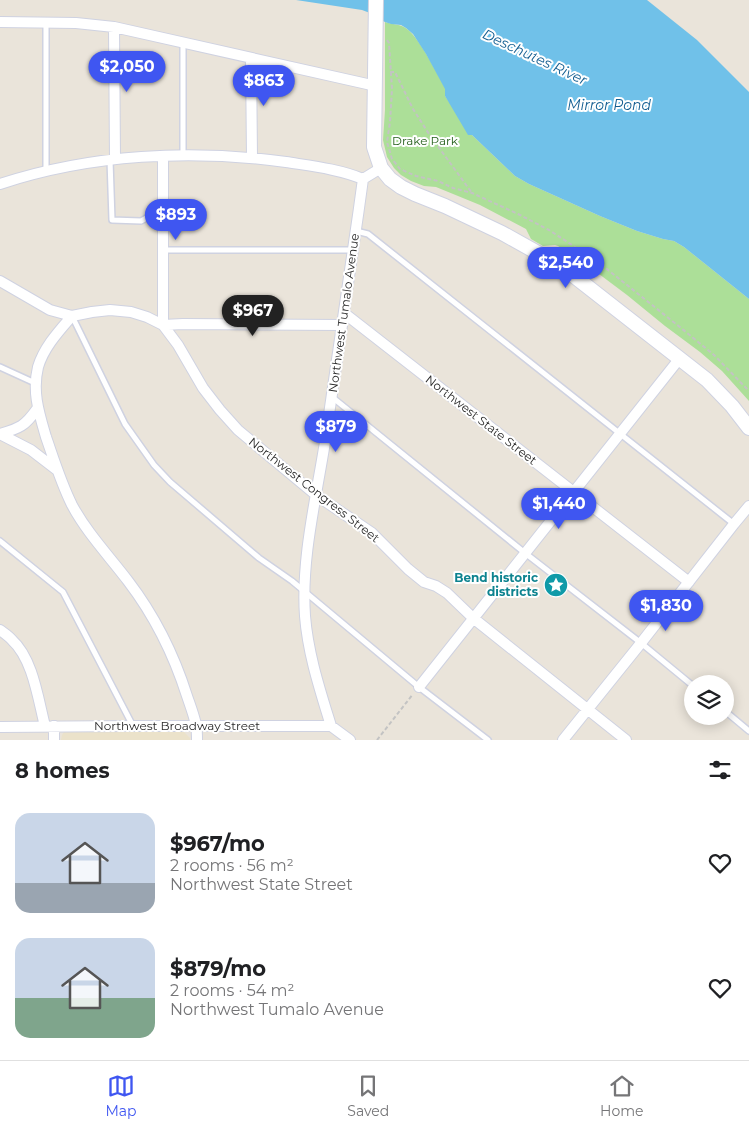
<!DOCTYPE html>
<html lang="en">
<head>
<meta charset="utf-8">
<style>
	body { margin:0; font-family:Montserrat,sans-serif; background:#f6f6f6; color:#202124; height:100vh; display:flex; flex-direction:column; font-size:19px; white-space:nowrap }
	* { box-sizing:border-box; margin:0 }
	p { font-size:16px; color:#757577 }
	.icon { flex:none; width:28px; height:28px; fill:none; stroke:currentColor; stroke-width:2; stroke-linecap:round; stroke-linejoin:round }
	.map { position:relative; height:740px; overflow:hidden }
	.panel { display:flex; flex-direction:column; background:#fff; flex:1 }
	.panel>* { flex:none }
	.controls { position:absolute; left:684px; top:675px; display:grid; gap:10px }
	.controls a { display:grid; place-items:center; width:50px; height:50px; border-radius:50%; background:#fff; box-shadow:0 2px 12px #0003; font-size:25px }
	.price { position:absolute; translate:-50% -42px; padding:0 11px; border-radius:18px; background:#3f56f1; color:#fff; font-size:16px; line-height:32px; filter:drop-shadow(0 1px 2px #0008) }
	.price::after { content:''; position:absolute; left:50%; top:30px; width:15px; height:11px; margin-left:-8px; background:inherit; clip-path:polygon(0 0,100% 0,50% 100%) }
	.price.current { background:#222; color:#fff }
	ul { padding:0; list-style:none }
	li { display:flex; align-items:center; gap:15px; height:125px; padding:0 15px }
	li span { display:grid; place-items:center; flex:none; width:140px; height:100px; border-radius:15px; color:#555 }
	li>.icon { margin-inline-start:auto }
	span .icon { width:60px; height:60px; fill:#fffc; stroke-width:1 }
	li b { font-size:21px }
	h2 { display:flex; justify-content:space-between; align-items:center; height:60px; padding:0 15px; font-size:21px }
	.tabs { display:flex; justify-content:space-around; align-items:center; height:70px; border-top:1px solid #e0e0e0; background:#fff; font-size:14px; color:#757577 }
	.tabs a { display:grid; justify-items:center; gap:2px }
	.tabs .current { color:#3f56f1 }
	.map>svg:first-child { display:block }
	.education { fill:#ebe2ca }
	.green { fill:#acdf98 }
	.water { fill:#70c1e9 }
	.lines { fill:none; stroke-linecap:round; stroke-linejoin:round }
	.lane-casing { stroke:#cfd2e1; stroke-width:8 }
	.street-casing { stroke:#cfd2e1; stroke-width:12 }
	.secondary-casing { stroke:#cfd2e1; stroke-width:16 }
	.path { stroke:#c3c3c3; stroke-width:2; stroke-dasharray:4 2.5; stroke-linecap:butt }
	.lane { stroke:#fff; stroke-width:5 }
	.street { stroke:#fff; stroke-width:10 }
	.secondary { stroke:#fff; stroke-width:14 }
	.labels { text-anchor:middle; stroke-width:4; stroke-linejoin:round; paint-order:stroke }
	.park-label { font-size:12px; fill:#26611c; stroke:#fff }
	.street-label { font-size:12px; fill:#282828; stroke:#fff }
	.culture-label { font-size:12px; font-weight:bold; fill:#0d838f; stroke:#fff; text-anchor:end }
	.water-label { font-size:14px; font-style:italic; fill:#135e91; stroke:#fff }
</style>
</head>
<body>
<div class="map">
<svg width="749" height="740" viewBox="0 0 749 740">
	<rect width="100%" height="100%" fill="#eae4da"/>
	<path class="education" d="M183,731L190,738V740H61L62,735L64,732Z"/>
	<path class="green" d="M385,22C391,24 398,24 404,27C418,34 437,74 446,89L445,96L472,135L515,176L529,184L600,216L637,231L663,239L674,241L684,247L749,299V401L722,371L700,352L665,326L627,295L587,265L558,246L555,245L543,246L531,239L526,229L480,205L436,187L424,186L411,181L401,175L394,168L387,157L383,140L385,110Z"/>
	<path class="water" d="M296,0H647L697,40L749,92V299L684,247L674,241L663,239L637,231L600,216L529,184L515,176L472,135H468L445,96V89L426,54L413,34L406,28L401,25L391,24L385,22L381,20L378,16L362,10Z"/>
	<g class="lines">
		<g class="lane-casing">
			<path id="lane" d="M46,23V172
				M183,156V42
				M110,160L112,220L141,221L163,209
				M356,231L368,234L734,524
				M164,250H353
				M72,316L125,424L154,465L170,482L259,558L292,581L419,687L488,740
				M0,367L35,383
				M332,397L525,553L641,643L692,685
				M0,541L63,592L133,726
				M725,711L749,731"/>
		</g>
		<g class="street-casing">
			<path id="street" d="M0,22L76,23L114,27L376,86
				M114,27L115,159
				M251,58L252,158
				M163,156V325L183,324L342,325
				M0,184C91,154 191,149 286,162C311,166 339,169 363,179
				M0,281L50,310L72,316L92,312L110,310L131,312L147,317L163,325L178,345L203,388L220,410L238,430L316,495L372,533L408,569L424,582L436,586L447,593L473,618L626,740
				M344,313L689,582
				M72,316C59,331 44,347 38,367C32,392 39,413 46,437C54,460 61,483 72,505C87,533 109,556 128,581C154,615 174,655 187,696C190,705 194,715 196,725C197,730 197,735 197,740
				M0,434L31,450L57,470
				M0,434C20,428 25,426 37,409
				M0,630C4,633 9,636 12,640C33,659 38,699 45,726
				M419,687L680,358
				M54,726V740
				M331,726C320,690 308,654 305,616C301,559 316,499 325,442C338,355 351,267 363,179L381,168
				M0,727L133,726H331L350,740
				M563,740L641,643L734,524L749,506"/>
		</g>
		<g class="secondary-casing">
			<path id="secondary" d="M376,0L374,147L381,168L390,179L401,187L415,194L445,206L502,233L538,253L574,276L707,380L732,406L749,428"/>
		</g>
		<path class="path" d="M387,40L389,43L392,89L390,122L387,142L392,159L400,169L416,176L438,181L453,188L472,193L518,214L549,230L598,262L681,328L714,355L749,391
			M390,72H395L413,109L429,134L472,193
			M377,740L413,694"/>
		<use href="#lane" class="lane"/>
		<use href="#street" class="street"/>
		<use href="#secondary" class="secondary"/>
	</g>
	<defs>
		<g id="sight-disc" transform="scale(1.25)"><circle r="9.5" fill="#0f9aa8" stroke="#fff"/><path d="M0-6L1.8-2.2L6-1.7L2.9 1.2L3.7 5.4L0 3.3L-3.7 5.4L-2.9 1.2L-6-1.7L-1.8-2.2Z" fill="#fff"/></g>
	</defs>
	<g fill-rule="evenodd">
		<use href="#sight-disc" x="556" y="585"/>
	</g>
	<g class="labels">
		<g class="park-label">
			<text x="425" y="145">Drake Park</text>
		</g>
		<g class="street-label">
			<text transform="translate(344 313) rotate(-82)" y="4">Northwest Tumalo Avenue</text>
			<text transform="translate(481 420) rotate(38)" y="4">Northwest State Street</text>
			<text transform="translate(314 490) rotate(38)" y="4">Northwest Congress Street</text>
			<text x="177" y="730">Northwest Broadway Street</text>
		</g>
		<g class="culture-label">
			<text x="538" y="582">Bend historic<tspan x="538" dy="14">districts</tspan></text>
		</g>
		<g class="water-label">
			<text transform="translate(535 57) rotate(25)" y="5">Deschutes River</text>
			<text x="609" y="110">Mirror Pond</text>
		</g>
	</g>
</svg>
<div class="controls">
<a><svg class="icon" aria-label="layers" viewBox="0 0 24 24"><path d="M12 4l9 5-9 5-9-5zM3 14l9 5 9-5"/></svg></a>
</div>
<b class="price" style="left:127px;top:93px">$2,050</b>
<b class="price" style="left:264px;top:107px">$863</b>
<b class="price" style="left:176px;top:241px">$893</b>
<b class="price" style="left:566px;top:289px">$2,540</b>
<b class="price current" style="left:253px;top:337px">$967</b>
<b class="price" style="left:336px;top:453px">$879</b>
<b class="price" style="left:559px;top:530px">$1,440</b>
<b class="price" style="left:666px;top:632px">$1,830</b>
</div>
<section class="panel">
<h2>8 homes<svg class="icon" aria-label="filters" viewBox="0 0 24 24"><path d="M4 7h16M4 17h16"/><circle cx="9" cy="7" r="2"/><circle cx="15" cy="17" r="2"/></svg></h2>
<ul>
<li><span style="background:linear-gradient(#c9d6e8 70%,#9aa5b1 0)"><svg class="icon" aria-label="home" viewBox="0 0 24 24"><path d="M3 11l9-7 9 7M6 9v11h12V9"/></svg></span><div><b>$967/mo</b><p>2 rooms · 56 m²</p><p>Northwest State Street</p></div><svg class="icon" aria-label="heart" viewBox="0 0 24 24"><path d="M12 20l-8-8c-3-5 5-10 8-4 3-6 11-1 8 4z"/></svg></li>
<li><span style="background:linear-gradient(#c9d6e8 60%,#7fa58c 0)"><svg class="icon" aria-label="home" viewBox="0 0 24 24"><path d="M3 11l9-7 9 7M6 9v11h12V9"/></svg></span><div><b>$879/mo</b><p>2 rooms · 54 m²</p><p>Northwest Tumalo Avenue</p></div><svg class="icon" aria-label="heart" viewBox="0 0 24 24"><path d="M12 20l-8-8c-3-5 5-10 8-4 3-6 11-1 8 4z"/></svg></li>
</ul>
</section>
<nav class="tabs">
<a class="current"><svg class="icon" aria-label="map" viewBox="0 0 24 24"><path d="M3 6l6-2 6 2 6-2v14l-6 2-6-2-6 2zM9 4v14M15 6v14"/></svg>Map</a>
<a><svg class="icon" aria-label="saved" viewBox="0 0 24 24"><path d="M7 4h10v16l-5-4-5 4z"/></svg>Saved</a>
<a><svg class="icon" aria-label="home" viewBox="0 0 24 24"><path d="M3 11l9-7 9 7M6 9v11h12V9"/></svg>Home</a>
</nav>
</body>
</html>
